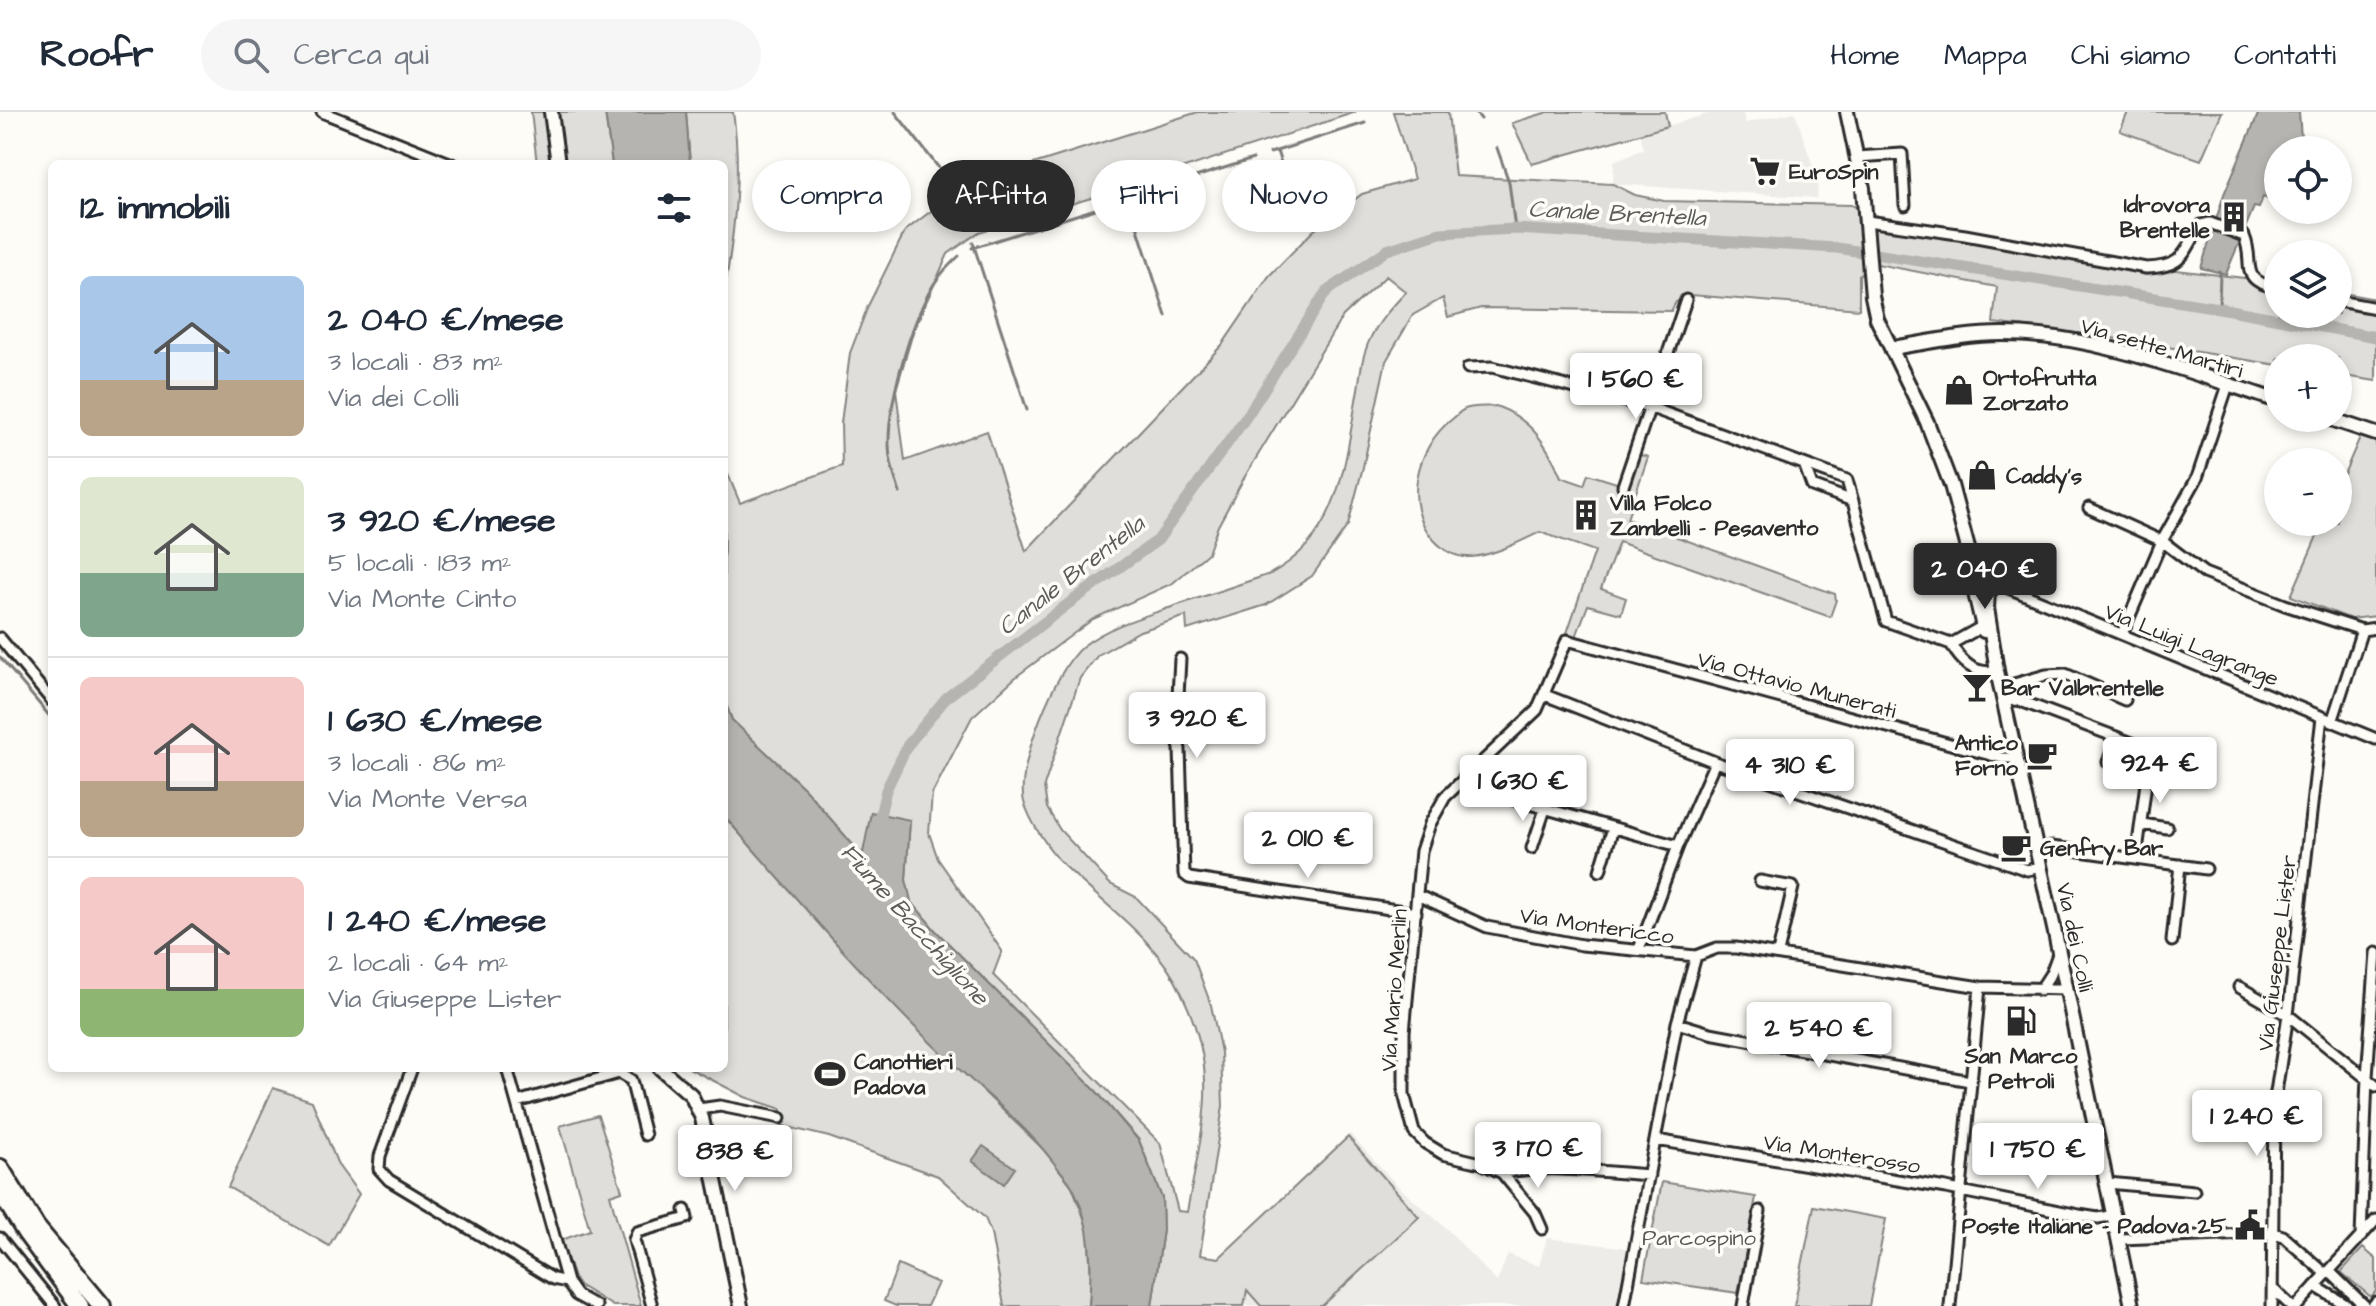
<!DOCTYPE html>
<html lang="it">
<head>
<meta charset="utf-8">
<style>
	body { margin:0; font-family:"Architects Daughter",sans-serif; background:#f6f6f7; color:#1f2937; height:100vh; display:flex; flex-direction:column; font-size:30px; white-space:nowrap }
	* { box-sizing:border-box; margin:0 }
	p { font-size:26px; color:#747a83 }
	.icon { flex:none; width:44px; height:44px; fill:none; stroke:currentColor; stroke-width:2; stroke-linecap:round; stroke-linejoin:round }
	.map { position:relative; flex:1; overflow:hidden }
	.sheet { position:absolute; left:48px; top:48px; width:680px; height:912px; display:flex; flex-direction:column; background:#fff; border-radius:12px; box-shadow:0 4px 12px #0003 }
	.sheet>* { flex:none }
	.guide { position:absolute; left:752px; top:48px; width:760px; height:72px; display:flex; gap:16px }
	.tools { position:absolute; left:2264px; top:24px; display:grid; gap:16px }
	.tools a { display:grid; place-items:center; width:88px; height:88px; border-radius:50%; background:#fff; box-shadow:0 4px 12px #0003; font-size:40px }
	.price { position:absolute; translate:-50% -68px; padding:0 18px; border-radius:8px; background:#fff; color:#222; font-size:26px; line-height:52px; filter:drop-shadow(0 2px 4px #0008) }
	.price::after { content:''; position:absolute; left:50%; top:48px; width:24px; height:18px; margin-left:-12px; background:inherit; clip-path:polygon(0 0,100% 0,50% 100%) }
	.price.on { background:#2b2b2b; color:#fff }
	ul { padding:0; list-style:none }
	li { display:flex; align-items:center; gap:24px; height:200px; padding:0 32px }
	li+li { border-top:2px solid #e0e1e3 }
	li span { display:grid; place-items:center; flex:none; width:224px; height:160px; border-radius:12px; color:#555 }
	li>.icon { margin-inline-start:auto }
	span .icon { width:96px; height:96px; fill:#fffc; stroke-width:1 }
	li b { font-size:34px }
	h2 { display:flex; justify-content:space-between; align-items:center; height:96px; padding:0 32px; font-size:34px }
	.pill { padding:0 28px; border-radius:36px; background:#fff; box-shadow:0 4px 12px #0003; font-size:28px; line-height:72px }
	.pill.on { background:#2b2b2b; color:#fff }
	header { display:flex; align-items:center; gap:48px; box-sizing:border-box; height:112px; padding:0 40px; background:#fff; border-bottom:2px solid #e0e1e3 }
	header strong { font-size:38px }
	nav { display:flex; gap:44px; margin-inline-start:auto; font-size:28px }
	.search { width:560px; height:72px; background:#f6f6f7; display:flex; align-items:center; gap:20px; box-sizing:border-box; padding:0 28px; border-radius:44px; color:#747a83; font-size:30px }
	.map>svg:first-child { display:block }
	.built { fill:#edece8 }
	.green { fill:#dfdeda; stroke:#858482; stroke-width:2; fill-rule:evenodd }
	.water { fill:#b5b4b1; stroke:#7e7d7b; stroke-width:2 }
	.lines { fill:none; stroke-linecap:round; stroke-linejoin:round }
	.stream { stroke:#7e7d7b; stroke-width:3 }
	.canal { stroke:#b5b4b1; stroke-width:11 }
	.street-casing { stroke:#2b2b2b; stroke-width:15 }
	.secondary-casing { stroke:#2b2b2b; stroke-width:18 }
	.highway-casing { stroke:#2b2b2b; stroke-width:22 }
	.street { stroke:#fdfcf7; stroke-width:9 }
	.secondary { stroke:#fdfcf7; stroke-width:12 }
	.highway { stroke:#fdfcf7; stroke-width:16 }
	.labels { text-anchor:middle; stroke-width:7; stroke-linejoin:round; paint-order:stroke }
	.poi-label { font-size:22px; font-weight:bold; fill:#2b2b2b; stroke:#fdfcf7; text-anchor:start }
	.street-label { font-size:22px; fill:#2b2b2b; stroke:#fdfcf7 }
	.park-label { font-size:22px; fill:#585857; stroke:#fdfcf7 }
	.water-label { font-size:24px; font-style:italic; fill:#5b5b5a; stroke:#fdfcf7 }
</style>
</head>
<body>
<header>
<strong>Roofr</strong>
<div class="search"><svg class="icon" aria-label="search" viewBox="0 0 24 24"><circle cx="10" cy="10" r="6"/><path d="M15 15l6 6"/></svg>Cerca qui</div>
<nav><a>Home</a><a>Mappa</a><a>Chi siamo</a><a>Contatti</a></nav>
</header>
<div class="map">
<svg width="2376" height="1194" viewBox="0 0 2376 1194">
	<rect width="100%" height="100%" fill="#fdfcf7"/>
	<filter id="ink" filterUnits="userSpaceOnUse"><feTurbulence type="fractalNoise" baseFrequency=".0125" numOctaves="2"/><feDisplacementMap in="SourceGraphic" scale="16" xChannelSelector="R" yChannelSelector="G"/><feConvolveMatrix kernelMatrix="1 2 1 2 8 2 1 2 1" color-interpolation-filters="sRGB"/></filter>
	<g filter="url(#ink)">
		<path class="built" d="M1714,0H1742L1746,11L1795,0L1818,70L1817,86L1613,72L1614,49L1644,37L1640,22Z
			M1350,1022L1399,1075L1446,1116L1497,1170L1508,1142L1539,1154L1547,1126L1628,1136L1617,1194H1191L1200,1143L1219,1146Z"/>
		<path class="green" d="M531,0H605L612,52H537Z
			M686,0H733C742,59 734,123 724,181V52H690Z
			M1198,0H1356L1114,79L979,120L948,142L914,217L896,278L905,349L987,319L1026,439L1222,233L1269,164L1313,119L1362,82L1414,67L1393,0H1448L1455,64L1613,72L1635,83L1664,89L1852,93L1869,102L1999,133L2147,163L2168,157L2278,170V202H2338V180L2376,187V269L2338,263V246H2278V253L2100,224L1993,211L1997,175L1872,151L1859,163V197L1691,183L1676,190L1671,199L1481,196L1448,205L1443,186L1413,203L1386,249L1363,355L1348,413L1312,464L1266,493L1187,518L1186,504L1140,519L1098,543L1080,566L1044,674L1047,696L1060,718L1110,772L1136,785L1194,847L1211,893L1221,940L1223,994L1200,1143L1219,1146L1348,1025L1419,1105L1322,1194H1261L1247,1178L1244,1194H1152L1163,1118L1162,1086L1139,1028L1097,980L935,818L910,789L906,768L910,708L863,741L859,740L805,677L732,608L724,587V353L740,391L842,354L841,311L850,241L868,194L905,119L935,96L983,68ZM1386,164L1406,180C1389,198 1372,216 1365,240C1361,252 1360,265 1358,277C1345,348 1342,424 1270,462C1237,473 1204,484 1172,495C1142,505 1109,514 1083,534C1056,555 1015,656 1024,690C1030,709 1045,732 1058,747C1100,791 1155,824 1181,880C1194,907 1204,938 1205,968C1207,1008 1194,1060 1187,1100L1178,1099L1160,1031L993,863L1002,839L938,747L929,721L932,682L972,605L1017,564L1093,507L1173,471L1208,441L1218,414L1244,366L1343,204Z
			M1548,0H1665L1668,14L1532,52L1512,11Z
			M2128,0H2222L2201,48L2120,19Z
			M1496,294C1530,306 1548,333 1561,365L1584,373L1588,362L1626,374L1637,342L1648,345L1627,407L1835,482L1836,488L1830,505L1619,430L1601,477L1626,486L1621,502L1588,493L1576,525L1567,521L1595,439L1540,420C1519,430 1495,443 1471,445C1455,446 1444,439 1434,428C1402,393 1416,336 1451,308C1455,305 1460,299 1465,297C1473,294 1487,295 1496,294Z
			M2360,325L2376,330V504L2351,507L2291,484L2323,410H2338V376Z
			M724,704L880,879L1043,1037L1072,1074L1088,1117L1091,1166L1089,1194H1004L991,1121L985,1106L938,1064L829,1025L779,1013L781,997L745,985L689,956H724Z
			M273,976L312,989L338,1053L359,1082L329,1134L228,1075Z
			M598,1003L622,1079L610,1083L641,1194H613L580,1174L574,1166L561,1128L590,1118L560,1014Z
			M1662,1070L1756,1085L1738,1181L1643,1167Z
			M1814,1094L1886,1107L1869,1194H1794Z
			M2363,1136L2376,1147V1179L2371,1185L2341,1160Z
			M898,1153L938,1171L927,1194H896L884,1189Z"/>
		<path class="water" d="M605,0H686L690,52H612Z
			M2259,0H2299L2302,38H2278V91L2263,85L2259,96L2254,95L2226,162L2201,156L2224,82Z
			M724,587L732,608L805,677L859,740L863,741L871,700L910,708L906,768L911,789L935,818L1097,980L1139,1029L1162,1086L1163,1118L1152,1194H1089C1092,1153 1092,1113 1073,1076C1068,1067 1060,1059 1054,1051C1020,1006 973,972 933,933C859,861 792,781 724,704Z
			M983,1034L1015,1056L1004,1072L972,1049Z"/>
		<g class="lines">
			<path class="stream" d="M895,0L942,60L950,74
				M1475,0L1481,7
				M1497,36L1509,70L1515,117
				M1277,39L1296,98
				M1270,41L1365,11
				M1128,86L1166,204
				M1122,88L1253,47
				M973,131L1027,298
				M972,136L1108,93
				M2219,196L2220,160
				M900,381C895,365 889,350 889,333C888,290 911,209 934,172C941,161 949,153 959,144
				M0,545L52,607"/>
			<path class="canal" d="M877,716L886,678L907,634L946,586L1068,492L1158,428L1247,304L1326,180L1387,138L1440,121L1515,117L1837,136L2219,196L2376,225"/>
			<g class="street-casing">
				<path id="street" d="M322,0L452,52
					M1857,45L1902,42L1905,93
					M1867,109L1965,123L2146,156C2184,155 2183,142 2201,113L2210,111L2244,124C2256,152 2236,168 2278,176
					M2338,189L2376,196
					M1468,256L1492,255L1649,295L1847,368L1886,509L1951,532
					M1804,352L1812,374L1853,389
					M1623,374L1686,188
					M2089,396L2162,429L2204,461L2285,493L2362,518L2376,516
					M1994,470L2376,627
					M1983,514L1951,532C1961,550 1974,563 1997,559
					M2122,522L2162,429L2197,366L2228,273
					M0,526L52,589
					M1180,547L1176,621L1180,637L1184,762L1189,766L1416,801
					M2000,576L2046,563L2065,562L2125,588
					M1545,583L1715,650L2027,758L2041,755
					M2003,589L2018,588L2164,643L2155,666
					M2332,610L2362,518
					M2108,650L2117,625
					M1464,665L1494,682L1678,734
					M2142,712L2167,716
					M1532,736L1545,697
					M2037,738L2052,735L2206,757
					M2136,747L2146,671
					M1600,759L1613,716
					M1760,769L1793,775L1778,841
					M1417,783L1487,815L1582,833L1696,844L1717,836H1736L1980,875L2067,877
					M2172,829L2180,753
					M1639,837L1678,734L1715,650
					M2239,875L2288,903L2376,974
					M2040,878L2051,861L2058,842
					M1677,911L1710,921L1970,969
					M412,956L380,1044L379,1057L389,1068L553,1167L567,1170L576,1183L596,1194
					M507,956L567,1170
					M517,990L619,961L631,968L645,1023
					M699,997L720,994L780,1006
					M1656,1028L1946,1076L2079,1103L2098,1106L2115,1103
					M1502,1061C1550,1052 1601,1060 1649,1063
					M2108,1071L2194,1079
					M1542,1117L1535,1101L1502,1061L1481,1051L1443,1042L1425,1031L1414,1020L1404,982V920L1421,739L1430,712L1445,685L1537,598L1567,528L2002,646H2016
					M2361,1125L2367,965L2376,841
					M0,1126L55,1194
					M2120,1127L2274,1121L2283,1124L2326,1162
					M2329,1159L2365,1194
					M2315,1174L2348,1194
					M2273,1177L2291,1194
					M652,1194L634,1128L637,1120L687,1106L685,1098
					M1624,1194L1677,911L1696,844
					M1743,1194L1760,1099
					M1950,1194L1980,875
					M2272,1194L2274,993L2288,903L2322,605
					M2297,1194L2376,1108
					M2373,1194L2376,1190"/>
			</g>
			<g class="secondary-casing">
				<path id="secondary" d="M551,0L558,52
					M1847,0L1863,76L1872,184L1877,207L1927,310L1951,373L1969,440L1979,460
					M1892,239L1899,235C1934,229 1968,222 2003,222C2095,222 2192,261 2278,289
					M2328,306L2376,322
					M1972 470a11 11 0 1 1 22 0a11 11 0 1 1-22 0Z
					M1974,477L1984,519
					M1988,480L1987,496L1997,559L2055,821L2132,1194
					M660,956L691,983L702,1006L741,1194"/>
			</g>
			<g class="highway-casing">
				<path id="highway" d="M0,1056L36,1115L102,1194
					M0,1079L26,1121L80,1194"/>
			</g>
			<use href="#street" class="street"/>
			<use href="#secondary" class="secondary"/>
			<use href="#highway" class="highway"/>
		</g>
	</g>
	<defs>
		<g id="supermarket-bare" transform="scale(2.4)"><path d="M-6-5.5h2.5l.6 2H6L4.5 2H-2.5L-4.4-4H-6ZM-1.5 3.2a1.3 1.3 0 1 0 .1 0ZM3 3.2a1.3 1.3 0 1 0 .1 0Z" fill="#2b2b2b" stroke="#fdfcf7" stroke-width="2.5" paint-order="stroke"/></g>
		<g id="building-bare" transform="scale(2.4)"><path d="M-4-6H4V6H1V3H-1V6H-4ZM-2.5-4.3h1.7v1.8h-1.7ZM.8-4.3h1.7v1.8H.8ZM-2.5-1h1.7V.8h-1.7ZM.8-1h1.7V.8H.8Z" fill="#2b2b2b" stroke="#fdfcf7" stroke-width="2.5" paint-order="stroke"/></g>
		<g id="shop-bare" transform="scale(2.4)"><path d="M-5-2.5h2.3a2.7 3.5 0 0 1 5.4 0H5L5.5 6h-11ZM-1.5-2.5h3a1.5 2.3 0 0 0-3 0Z" fill="#2b2b2b" stroke="#fdfcf7" stroke-width="2.5" paint-order="stroke"/></g>
		<g id="bar-bare" transform="scale(2.4)"><path d="M-6-5H6L.8 .8V4.5H3.5V6h-7V4.5H-.8V.8Z" fill="#2b2b2b" stroke="#fdfcf7" stroke-width="2.5" paint-order="stroke"/></g>
		<g id="cafe-bare" transform="scale(2.4)"><path d="M-5.5-4.5H6V0H3Q3 3.5 0 3.5H-2.5Q-5.5 3.5-5.5 0ZM3-3.2v2h1.7v-2ZM-6 4.5H4V6H-6Z" fill="#2b2b2b" stroke="#fdfcf7" stroke-width="2.5" paint-order="stroke"/></g>
		<g id="fuel-bare" transform="scale(2.4)"><path d="M-5.5-6h7V0h2V4h1.3V-2.5L3-4.5l.8-.8L6-3V5H2.5V1h-1V6h-7ZM-4.2-4.7v3.2H.2V-4.7Z" fill="#2b2b2b" stroke="#fdfcf7" stroke-width="2.5" paint-order="stroke"/></g>
		<g id="stadium-bare" transform="scale(2.4)"><path d="M0-5a6.5 5 0 1 0 0 10a6.5 5 0 1 0 0-10ZM-3.5-1.8h7v3.6h-7Z" fill="#2b2b2b" stroke="#fdfcf7" stroke-width="2.5" paint-order="stroke"/></g>
		<g id="civic-bare" transform="scale(2.4)"><path d="M-.6-6.5H3V-4.5H.6V-3L4-1V1h2V6H-6V1h2V-1L-.6-3ZM-1.2 2.5V6h2.4V2.5Z" fill="#2b2b2b" stroke="#fdfcf7" stroke-width="2.5" paint-order="stroke"/></g>
	</defs>
	<g fill-rule="evenodd">
		<use href="#supermarket-bare" x="1765" y="59"/>
		<use href="#building-bare" x="2234" y="105"/>
		<use href="#shop-bare" x="1959" y="278"/>
		<use href="#shop-bare" x="1982" y="363"/>
		<use href="#building-bare" x="1586" y="403"/>
		<use href="#bar-bare" x="1977" y="575"/>
		<use href="#cafe-bare" x="2042" y="643"/>
		<use href="#cafe-bare" x="2016" y="735"/>
		<use href="#fuel-bare" x="2021" y="909"/>
		<use href="#stadium-bare" x="830" y="962"/>
		<use href="#civic-bare" x="2250" y="1113"/>
	</g>
	<g class="labels">
		<g class="poi-label">
			<text x="1789" y="67">EuroSpin</text>
			<text x="2210" y="100" text-anchor="end">Idrovora<tspan x="2210" dy="25">Brentelle</tspan></text>
			<text x="1983" y="273">Ortofrutta<tspan x="1983" dy="25">Zorzato</tspan></text>
			<text x="2006" y="371">Caddy's</text>
			<text x="1610" y="398">Villa Folco<tspan x="1610" dy="25">Zambelli - Pesavento</tspan></text>
			<text x="2001" y="583">Bar Valbrentelle</text>
			<text x="2018" y="638" text-anchor="end">Antico<tspan x="2018" dy="25">Forno</tspan></text>
			<text x="2040" y="743">Genfry Bar</text>
			<text x="2021" y="951" text-anchor="middle">San Marco<tspan x="2021" dy="25">Petroli</tspan></text>
			<text x="854" y="957">Canottieri<tspan x="854" dy="25">Padova</tspan></text>
			<text x="2226" y="1121" text-anchor="end">Poste Italiane - Padova 25</text>
		</g>
		<g class="street-label">
			<text transform="translate(2162 235) rotate(16)" y="8">Via sette Martiri</text>
			<text transform="translate(2192 532) rotate(22)" y="8">Via Luigi Lagrange</text>
			<text transform="translate(1797 572) rotate(15)" y="8">Via Ottavio Munerati</text>
			<text transform="translate(1597 813) rotate(8)" y="8">Via Montericco</text>
			<text transform="translate(2076 825) rotate(78)" y="8">Via dei Colli</text>
			<text transform="translate(2276 841) rotate(-83)" y="8">Via Giuseppe Lister</text>
			<text transform="translate(1393 878) rotate(-86)" y="8">Via Mario Merlin</text>
			<text transform="translate(1842 1041) rotate(9)" y="8">Via Monterosso</text>
		</g>
		<g class="park-label">
			<text x="1699" y="1133">Parcospino</text>
		</g>
		<g class="water-label">
			<text transform="translate(1617 101) rotate(3)" y="8">Canale Brentella</text>
			<text transform="translate(1071 463) rotate(-38)" y="8">Canale Brentella</text>
			<text transform="translate(915 812) rotate(48)" y="8">Fiume Bacchiglione</text>
		</g>
	</g>
</svg>
<div class="tools">
<a><svg class="icon" aria-label="locate" viewBox="0 0 24 24"><circle cx="12" cy="12" r="6"/><path d="M12 2v4M12 18v4M2 12h4M18 12h4"/></svg></a>
<a><svg class="icon" aria-label="layers" viewBox="0 0 24 24"><path d="M12 4l9 5-9 5-9-5zM3 14l9 5 9-5"/></svg></a>
<a>+</a>
<a>−</a>
</div>
<b class="price" style="left:1636px;top:309px">1 560 €</b>
<b class="price on" style="left:1985px;top:499px">2 040 €</b>
<b class="price" style="left:1197px;top:648px">3 920 €</b>
<b class="price" style="left:2160px;top:693px">924 €</b>
<b class="price" style="left:1790px;top:695px">4 310 €</b>
<b class="price" style="left:1523px;top:711px">1 630 €</b>
<b class="price" style="left:1308px;top:768px">2 010 €</b>
<b class="price" style="left:1819px;top:958px">2 540 €</b>
<b class="price" style="left:2257px;top:1046px">1 240 €</b>
<b class="price" style="left:1538px;top:1078px">3 170 €</b>
<b class="price" style="left:2038px;top:1079px">1 750 €</b>
<b class="price" style="left:735px;top:1081px">838 €</b>
<div class="guide">
<a class="pill">Compra</a>
<a class="pill on">Affitta</a>
<a class="pill">Filtri</a>
<a class="pill">Nuovo</a>
</div>
<section class="sheet">
<h2>12 immobili<svg class="icon" aria-label="filters" viewBox="0 0 24 24"><path d="M4 7h16M4 17h16"/><circle cx="9" cy="7" r="2"/><circle cx="15" cy="17" r="2"/></svg></h2>
<ul>
<li><span style="background:linear-gradient(#a9c7e8 65%,#b9a48a 0)"><svg class="icon" aria-label="home" viewBox="0 0 24 24"><path d="M3 11l9-7 9 7M6 9v11h12V9"/></svg></span><div><b>2 040 €/mese</b><p>3 locali · 83 m²</p><p>Via dei Colli</p></div></li>
<li><span style="background:linear-gradient(#dfe7d0 60%,#7fa58c 0)"><svg class="icon" aria-label="home" viewBox="0 0 24 24"><path d="M3 11l9-7 9 7M6 9v11h12V9"/></svg></span><div><b>3 920 €/mese</b><p>5 locali · 183 m²</p><p>Via Monte Cinto</p></div></li>
<li><span style="background:linear-gradient(#f6c9c9 65%,#b9a48a 0)"><svg class="icon" aria-label="home" viewBox="0 0 24 24"><path d="M3 11l9-7 9 7M6 9v11h12V9"/></svg></span><div><b>1 630 €/mese</b><p>3 locali · 86 m²</p><p>Via Monte Versa</p></div></li>
<li><span style="background:linear-gradient(#f6c9c9 70%,#8fb573 0)"><svg class="icon" aria-label="home" viewBox="0 0 24 24"><path d="M3 11l9-7 9 7M6 9v11h12V9"/></svg></span><div><b>1 240 €/mese</b><p>2 locali · 64 m²</p><p>Via Giuseppe Lister</p></div></li>
</ul>
</section>
</div>
</body>
</html>
